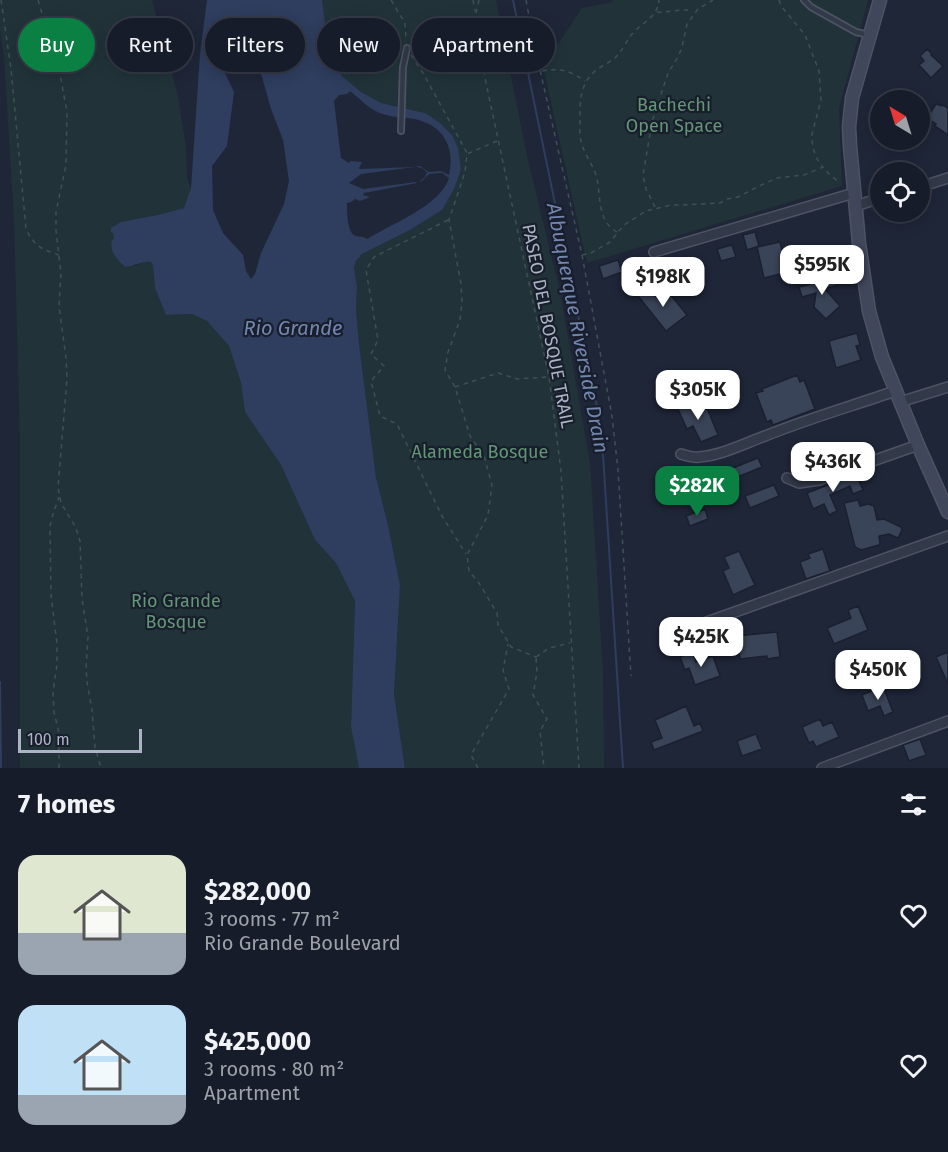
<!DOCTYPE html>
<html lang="en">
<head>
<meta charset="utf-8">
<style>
	body { margin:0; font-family:"Fira Sans",sans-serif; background:#202532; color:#f1f3f6; height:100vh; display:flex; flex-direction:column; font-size:22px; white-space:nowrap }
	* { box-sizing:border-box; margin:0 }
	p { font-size:20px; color:#9ea1a8 }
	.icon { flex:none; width:33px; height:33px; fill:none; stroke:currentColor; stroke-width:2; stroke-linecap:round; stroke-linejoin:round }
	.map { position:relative; height:768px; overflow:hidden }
	.side { display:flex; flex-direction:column; background:#171c2a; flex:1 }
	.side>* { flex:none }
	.banner { position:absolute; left:18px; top:18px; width:600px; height:54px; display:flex; gap:12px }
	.needle { width:39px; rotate:322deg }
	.controls { position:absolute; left:870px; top:90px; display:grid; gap:12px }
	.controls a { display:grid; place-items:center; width:60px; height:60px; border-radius:50%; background:#171c2a; box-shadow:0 3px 15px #0003,0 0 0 2px #363a47; font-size:30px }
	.scale { position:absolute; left:18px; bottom:15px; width:124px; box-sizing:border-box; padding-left:6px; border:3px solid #acb3c5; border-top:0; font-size:16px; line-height:21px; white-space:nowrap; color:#acb3c5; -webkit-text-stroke:4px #181e2c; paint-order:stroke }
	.price { position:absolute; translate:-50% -51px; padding:0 14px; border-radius:12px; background:#fff; color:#222; font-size:20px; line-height:39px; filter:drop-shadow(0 2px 3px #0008) }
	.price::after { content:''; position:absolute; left:50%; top:36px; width:18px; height:14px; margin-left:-9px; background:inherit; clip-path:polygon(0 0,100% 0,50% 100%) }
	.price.on { background:#0b8043; color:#fff }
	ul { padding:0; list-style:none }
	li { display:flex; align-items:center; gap:18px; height:150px; padding:0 18px }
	li span { display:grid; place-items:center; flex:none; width:168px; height:120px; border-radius:18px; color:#555 }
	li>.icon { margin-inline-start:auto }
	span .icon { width:72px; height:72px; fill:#fffc; stroke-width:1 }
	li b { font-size:26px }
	h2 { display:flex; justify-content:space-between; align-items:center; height:72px; padding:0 18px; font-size:26px }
	.pill { padding:0 21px; border-radius:27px; background:#171c2a; box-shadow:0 3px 15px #0003,0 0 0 2px #363a47; font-size:21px; line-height:54px }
	.pill.on { background:#0b8043; color:#fff }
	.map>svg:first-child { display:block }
	.green { fill:#213339 }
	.water { fill:#2f3d5e; fill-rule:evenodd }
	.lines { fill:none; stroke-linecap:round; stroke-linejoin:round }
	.stream { stroke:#2f3d5e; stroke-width:2 }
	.building { fill:#3a4458; stroke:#1a202f; stroke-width:1.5 }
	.lane-casing { stroke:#4d5363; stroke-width:8 }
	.street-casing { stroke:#4d5363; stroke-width:12 }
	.secondary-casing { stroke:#4d5363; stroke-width:15 }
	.path { stroke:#3e5056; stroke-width:1.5; stroke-dasharray:4.5 4.5; stroke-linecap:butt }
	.lane { stroke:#323948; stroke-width:4.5 }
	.street { stroke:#323948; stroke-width:9 }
	.secondary { stroke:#40475b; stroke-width:12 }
	.labels { text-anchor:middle; stroke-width:4.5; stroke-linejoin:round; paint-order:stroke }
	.park-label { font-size:18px; fill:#639675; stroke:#181e2c }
	.street-label { font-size:18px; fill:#acb3c5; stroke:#181e2c }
	.water-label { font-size:20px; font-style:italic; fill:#7386af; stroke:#181e2c }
</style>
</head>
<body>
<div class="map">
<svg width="948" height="768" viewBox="0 0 948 768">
	<rect width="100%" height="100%" fill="#1f2638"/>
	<path class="green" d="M0,0H152L178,96L186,148L187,178L191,189L184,209L158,215L113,232L135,266L144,262H151L153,266L155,288L166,315L192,314L207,321L229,346L241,383L245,412L281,465L315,540L336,563L355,601L351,727L359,768H20V440L14,220L4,56L0,30Z
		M322,0H496L527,156L560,292L590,463L603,672L604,768H405L394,694L400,585L388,525L376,477L359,344L356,310L357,287L354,268L356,261L362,254L410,230L442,210L458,148L425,113L381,103L361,92L342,76L330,61Z
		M612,0H868L839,108L842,186L587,263L544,71V65L582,8L613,2Z"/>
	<path class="water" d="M207,0H322L330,61L342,76L361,92L381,103L425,113L440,123L452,135L458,148L461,169L454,189L442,210L410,230L362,254L356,261L354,268L357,287L356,310L359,344L376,477L388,525L400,585L394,694L405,768H359L351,727L355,601L336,563L315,540L281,465L245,412L241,383L229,346L207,321L192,314L166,315L155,288L153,266L151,262C142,261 135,266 125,267C117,259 109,252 112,240L114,239L113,233L111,232V228L121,222L158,215L184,208L191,188L200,54ZM239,17L262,77L271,109L283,140L289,181L284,204L261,253L255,274L251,279L246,271L243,255L223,233L213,210L212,166L227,146L234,92L214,50L224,31ZM350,91C359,98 369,109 380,113C390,117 399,117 408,118C440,122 456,143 449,175L441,171L429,172L420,166H417V167L422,168L427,172L425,177L419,182L422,181L429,174L442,173L449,178C440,206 391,224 367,239C361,235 358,238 354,235C347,231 347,210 347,203L351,202L355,199L360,201L370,197L363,195L364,193L417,183L416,182L363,189L349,183L361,174L415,167L360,169L359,168L362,162L351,161L349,163L341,158L334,101L339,95L347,94Z"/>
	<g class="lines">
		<path class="stream" d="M513,0L597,407L602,439L623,768
			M0,682L1,768"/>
	</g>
	<path class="building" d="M927,49L932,54L931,55L943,66L931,78L919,65L924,61L920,56Z
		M936,104L942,106L943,105L948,108V135L935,126L936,124L927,118Z
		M755,232L759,246L747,250L743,235Z
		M780,242L784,260L789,259L792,271L764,278L757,247Z
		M732,245L736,257L721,261L717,249Z
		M618,260L622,272L603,279L599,266Z
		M837,274L836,286L824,288L840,306L826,319L814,307L816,293L802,297L799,287L808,285L815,281L820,289L824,276Z
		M649,288L655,296L665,288L687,315L666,331L638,296Z
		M857,333L860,345L856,346L861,360L836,368L829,341Z
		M797,375L800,382L804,380L815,409L773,425L771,420L767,422L756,393L763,391L762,389Z
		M693,400L698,412L707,408L718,435L701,442L693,426L687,429L677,407Z
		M758,458L762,467L718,485L715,475Z
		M856,474L863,490L853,494L850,486L830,495L837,511L829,515L824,504L813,509L807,493Z
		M774,485L779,496L750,508L745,496Z
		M858,500L860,506L868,504L874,506L877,520L884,519L901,527L902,530L898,538L889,534L879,536L880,543L879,545L861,550L855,547L844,503Z
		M705,509L708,519L690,526L686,516Z
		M823,549L830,571L806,579L800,562L810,558L808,554Z
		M739,551L755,585L733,595L723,571L729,568L724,557Z
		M858,606L868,630L834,644L827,628L851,618L848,610Z
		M777,632L780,657L767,659V656L740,659L737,636Z
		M693,652L696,662L713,656L720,676L695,685L689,668L685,670L680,657Z
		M948,652V684L936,657Z
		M883,686L893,712L884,716L880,706L868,711L862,695Z
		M686,706L694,726L700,723L703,731L654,750L651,742L662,738L655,720Z
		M820,719L823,726L832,722L839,737L816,747L813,741L809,743L802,727Z
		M756,734L762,749L742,756L737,741Z
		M920,739L926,755L909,761L903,745Z"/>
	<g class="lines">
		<g class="lane-casing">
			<path id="lane" d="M804,0L811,7L856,32L869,35
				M401,131L403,67L407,48"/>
		</g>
		<g class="street-casing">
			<path id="street" d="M920,187L948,178
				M856,206L880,198
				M654,252L854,193
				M900,402L948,387
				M681,454C687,456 693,458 699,457C722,455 743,444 765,436C807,419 852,406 895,391
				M787,478L799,483L819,480L918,445
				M690,628L948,536
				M822,768L948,721"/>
		</g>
		<g class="secondary-casing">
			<path id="secondary" d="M880,0L852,98L849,127L850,146L859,243L869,311L882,357L918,445L948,512"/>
		</g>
		<path class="path" d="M1,0L11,69L26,229C35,247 41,249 59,255
			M38,0L60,74L67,112L66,165L56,212V231L61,273L59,306L66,358L67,379L58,487L61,503L76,528L80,541L82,599L88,637L86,668L87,682L92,710L95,747L101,768
			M391,0L405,23L406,40
			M473,0L475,11
			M479,0L474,21V27L549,377L561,471L579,768
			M526,0L535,48L582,255L612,416L618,470L631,676
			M779,0L781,6L805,35L819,71L821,100L812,134C812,147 814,156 822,166
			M657,12C669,13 680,8 693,11
			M411,55L423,73L467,153
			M542,71C560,68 569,70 585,81
			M497,141L467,154L465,172L449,220L461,284L462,303L460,320L448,352L445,370L455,387L470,436L484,456L492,485L488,515L467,555L469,571L479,583L497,613L498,625L511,647L536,657
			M655,207L646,189L643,175L652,122L668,73L678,57L682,47L687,24L698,9L713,0
			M448,220L374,257L366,270L378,340L371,354L384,366L371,381L380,416L397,424L442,516L466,554
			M617,232C597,221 601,197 597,179C594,165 584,155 581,141C579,134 580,126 580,119C580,101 580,85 594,72C600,66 610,63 616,57C624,49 627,38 635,31C645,21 658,16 659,0
			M582,255L591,253L603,246L610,242L624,225L646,211L671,205H683L720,203L727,199L738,197L759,186L777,178L804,175L823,167L829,174L839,182
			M455,387L498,373L517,379L548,377
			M536,657L549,648L570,643
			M536,658L537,672L533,695L547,719L540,731L544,768
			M59,768V733L54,712L53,692L57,664V644L51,595L50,527L52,517L59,497
			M478,768L471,755L509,689L503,670L508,644"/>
		<use href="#lane" class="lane"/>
		<use href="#street" class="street"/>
		<use href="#secondary" class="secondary"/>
	</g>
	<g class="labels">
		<g class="park-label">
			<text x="674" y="111">Bachechi<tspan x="674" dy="21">Open Space</tspan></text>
			<text x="480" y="458">Alameda Bosque</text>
			<text x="176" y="607">Rio Grande<tspan x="176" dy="21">Bosque</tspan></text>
		</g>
		<g class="street-label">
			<text transform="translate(548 326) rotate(79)" y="6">PASEO DEL BOSQUE TRAIL</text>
		</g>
		<g class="water-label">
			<text x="293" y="335">Rio Grande</text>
			<text transform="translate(578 328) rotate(79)" y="7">Albuquerque Riverside Drain</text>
		</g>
	</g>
</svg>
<div class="controls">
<a><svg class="needle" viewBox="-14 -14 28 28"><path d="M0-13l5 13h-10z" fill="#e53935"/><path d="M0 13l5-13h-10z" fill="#9ea1a8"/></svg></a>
<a><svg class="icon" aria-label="locate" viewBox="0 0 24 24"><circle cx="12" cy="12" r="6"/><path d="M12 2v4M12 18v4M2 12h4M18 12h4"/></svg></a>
</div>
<div class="scale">100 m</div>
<b class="price" style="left:822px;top:296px">$595K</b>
<b class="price" style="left:663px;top:308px">$198K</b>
<b class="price" style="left:698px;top:421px">$305K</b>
<b class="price" style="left:833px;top:493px">$436K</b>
<b class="price on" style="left:697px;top:517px">$282K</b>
<b class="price" style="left:701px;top:668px">$425K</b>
<b class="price" style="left:878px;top:701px">$450K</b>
<div class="banner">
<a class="pill on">Buy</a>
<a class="pill">Rent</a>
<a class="pill">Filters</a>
<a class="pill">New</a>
<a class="pill">Apartment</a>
</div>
</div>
<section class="side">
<h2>7 homes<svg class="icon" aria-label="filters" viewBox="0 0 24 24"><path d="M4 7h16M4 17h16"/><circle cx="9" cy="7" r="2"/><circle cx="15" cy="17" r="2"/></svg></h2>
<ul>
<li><span style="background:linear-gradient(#dfe7d0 65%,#9aa5b1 0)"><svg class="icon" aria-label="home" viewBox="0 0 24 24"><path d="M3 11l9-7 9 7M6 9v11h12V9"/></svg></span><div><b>$282,000</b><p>3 rooms · 77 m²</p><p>Rio Grande Boulevard</p></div><svg class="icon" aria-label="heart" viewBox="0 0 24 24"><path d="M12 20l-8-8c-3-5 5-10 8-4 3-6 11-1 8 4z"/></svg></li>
<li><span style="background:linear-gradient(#bfe0f5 75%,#9aa5b1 0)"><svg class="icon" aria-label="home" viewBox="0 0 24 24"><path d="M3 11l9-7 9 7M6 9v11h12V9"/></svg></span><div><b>$425,000</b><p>3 rooms · 80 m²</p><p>Apartment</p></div><svg class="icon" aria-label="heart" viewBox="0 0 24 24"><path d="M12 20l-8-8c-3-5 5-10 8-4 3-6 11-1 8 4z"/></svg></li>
</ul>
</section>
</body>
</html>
